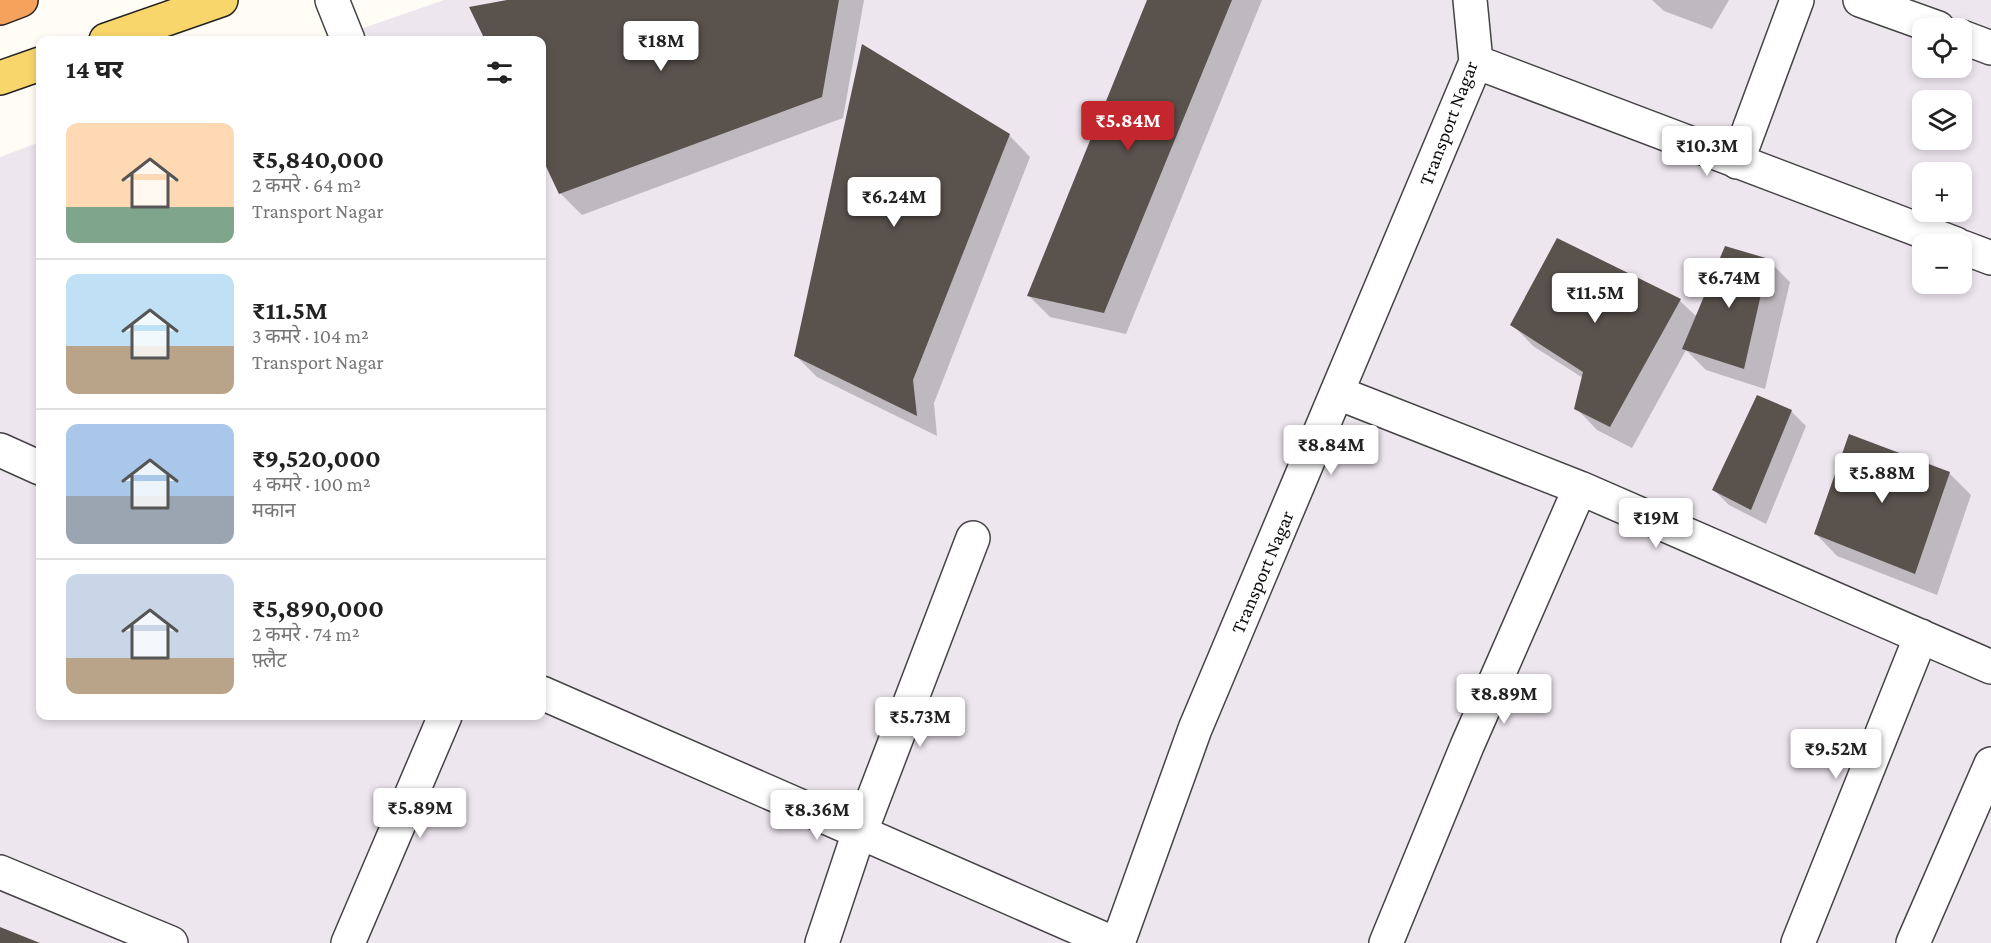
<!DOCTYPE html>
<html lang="hi">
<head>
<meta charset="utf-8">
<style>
	body { margin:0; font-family:"Crimson Pro","Noto Sans Devanagari",serif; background:#f2f2f2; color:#222; height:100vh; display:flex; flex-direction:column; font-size:22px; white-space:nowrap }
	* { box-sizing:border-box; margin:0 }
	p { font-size:20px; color:#767676 }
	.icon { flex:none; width:33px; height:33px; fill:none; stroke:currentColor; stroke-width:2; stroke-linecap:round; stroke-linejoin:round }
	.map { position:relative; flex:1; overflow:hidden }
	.panel { position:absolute; left:36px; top:36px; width:510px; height:684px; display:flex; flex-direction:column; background:#fff; border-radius:12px; box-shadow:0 3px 9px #0003 }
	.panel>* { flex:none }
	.controls { position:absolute; left:1912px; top:18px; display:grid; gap:12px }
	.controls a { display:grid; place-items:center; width:60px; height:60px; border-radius:12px; background:#fff; box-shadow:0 3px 9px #0003; font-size:30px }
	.price { position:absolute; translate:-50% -51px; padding:0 14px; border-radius:6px; background:#fff; color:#222; font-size:20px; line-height:39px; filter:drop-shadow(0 2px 3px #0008) }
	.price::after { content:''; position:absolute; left:50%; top:36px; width:18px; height:14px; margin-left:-9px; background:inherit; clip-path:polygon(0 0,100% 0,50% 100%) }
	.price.on { background:#c4262e; color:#fff }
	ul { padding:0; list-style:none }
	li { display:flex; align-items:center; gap:18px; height:150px; padding:0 30px }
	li+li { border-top:2px solid #e0e0e0 }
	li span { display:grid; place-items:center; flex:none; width:168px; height:120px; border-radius:12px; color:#555 }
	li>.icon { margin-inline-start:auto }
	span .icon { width:72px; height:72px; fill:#fffc; stroke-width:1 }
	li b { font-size:26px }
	h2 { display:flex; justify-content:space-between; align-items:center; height:72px; padding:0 30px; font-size:26px }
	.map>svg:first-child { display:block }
	.industrial { fill:#eee6ef; fill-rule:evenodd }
	.shadow { fill:#0003 }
	.building { fill:#5a524d }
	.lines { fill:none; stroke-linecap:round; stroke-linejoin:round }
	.minor-casing { stroke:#444; stroke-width:36 }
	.major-casing { stroke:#222; stroke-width:36 }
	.highway-casing { stroke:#222; stroke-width:36 }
	.minor { stroke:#fff; stroke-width:33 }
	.major { stroke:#f9d66b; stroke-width:33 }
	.highway { stroke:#f5a25d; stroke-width:33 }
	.labels { text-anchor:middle; stroke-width:6; stroke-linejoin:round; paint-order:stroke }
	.street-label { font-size:20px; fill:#111; stroke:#fff }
</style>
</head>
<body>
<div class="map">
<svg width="1991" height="943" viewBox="0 0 1991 943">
	<rect width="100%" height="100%" fill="#fffdf5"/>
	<path class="industrial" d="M444,0H1991V943H0V157L40,142V716H542V40H329ZM1923,28H1962V68H1923ZM1923,100H1962V140H1923ZM1923,172H1962V212H1923ZM1923,244H1962V284H1923Z"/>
	<path class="shadow" d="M515,0H864L843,118L582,215L560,193L542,154V40H487L472,8Z
		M1148,0H1262L1126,334L1050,317L1029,296Z
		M1652,0H1729L1712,29L1664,11Z
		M1009,135L1030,157L934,403L937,436L817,377L795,355Z
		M1557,240L1680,301L1697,317L1768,260L1790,282L1765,389L1706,370L1686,350L1632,448L1597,430L1576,408L1583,378L1533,346L1512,324Z
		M1791,411L1806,426L1766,524L1729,505L1714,490Z
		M1949,473L1971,495L1937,595L1837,556L1816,534Z"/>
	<path class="building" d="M507,0H839L822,97L559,194L542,158V40H485L469,7Z
		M1147,0H1232L1104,313L1027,296Z
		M862,44L1010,134L913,380L917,416L794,356Z
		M1557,238L1681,299L1610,427L1574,409L1583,372L1510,325Z
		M1725,246L1769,259L1744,369L1682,349Z
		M1757,395L1792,410L1751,510L1712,490Z
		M1849,434L1950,472L1915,574L1814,534Z
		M0,927L40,943H0Z"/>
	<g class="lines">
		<g class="minor-casing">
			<path id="minor" d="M332,0L348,40
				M1860,0L1938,28
				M1962,37L1991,48
				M1476,62L1956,244
				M1737,162L1797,0
				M1962,247L1991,258
				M1338,393L1580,488L1991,667
				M0,450L40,468
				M542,693L1113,943
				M0,872L171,943
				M348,943L445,716
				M822,943L859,832L864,823L973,538
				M1118,943L1195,729L1476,62L1470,0
				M1386,943L1467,746L1580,488
				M1798,943L1921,636
				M1913,943L1991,764"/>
		</g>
		<g class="major-casing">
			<path id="major" d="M106,40L221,0
				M0,78L40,64"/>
		</g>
		<g class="highway-casing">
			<path id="highway" d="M0,8L21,0"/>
		</g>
		<use href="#minor" class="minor"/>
		<use href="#major" class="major"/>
		<use href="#highway" class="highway"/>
	</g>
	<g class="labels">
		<g class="street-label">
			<text transform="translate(1448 123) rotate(-69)" y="7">Transport Nagar</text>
			<text transform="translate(1262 572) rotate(-67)" y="7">Transport Nagar</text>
		</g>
	</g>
</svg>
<div class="controls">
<a><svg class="icon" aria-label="locate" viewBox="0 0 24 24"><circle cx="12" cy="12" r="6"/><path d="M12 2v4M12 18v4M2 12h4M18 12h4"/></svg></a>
<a><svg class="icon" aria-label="layers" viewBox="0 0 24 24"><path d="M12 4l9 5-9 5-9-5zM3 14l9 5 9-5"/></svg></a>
<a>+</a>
<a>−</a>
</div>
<b class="price" style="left:661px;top:72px">₹18M</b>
<b class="price on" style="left:1128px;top:152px">₹5.84M</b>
<b class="price" style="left:1707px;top:177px">₹10.3M</b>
<b class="price" style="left:894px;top:228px">₹6.24M</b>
<b class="price" style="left:1729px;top:309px">₹6.74M</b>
<b class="price" style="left:1595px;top:324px">₹11.5M</b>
<b class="price" style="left:1331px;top:476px">₹8.84M</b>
<b class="price" style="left:1882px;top:504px">₹5.88M</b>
<b class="price" style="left:1656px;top:549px">₹19M</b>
<b class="price" style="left:1504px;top:725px">₹8.89M</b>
<b class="price" style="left:920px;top:748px">₹5.73M</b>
<b class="price" style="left:1836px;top:780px">₹9.52M</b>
<b class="price" style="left:420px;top:839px">₹5.89M</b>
<b class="price" style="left:817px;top:841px">₹8.36M</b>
<section class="panel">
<h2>14 घर<svg class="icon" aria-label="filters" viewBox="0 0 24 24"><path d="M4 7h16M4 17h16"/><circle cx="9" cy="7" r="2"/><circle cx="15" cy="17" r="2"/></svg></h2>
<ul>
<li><span style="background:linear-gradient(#ffd9b3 70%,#7fa58c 0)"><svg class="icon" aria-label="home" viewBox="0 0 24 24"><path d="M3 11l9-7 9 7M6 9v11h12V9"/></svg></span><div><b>₹5,840,000</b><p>2 कमरे · 64 m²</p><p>Transport Nagar</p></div></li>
<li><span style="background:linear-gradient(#bfe0f5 60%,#b9a48a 0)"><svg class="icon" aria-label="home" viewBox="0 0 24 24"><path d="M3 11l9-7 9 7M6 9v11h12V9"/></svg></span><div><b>₹11.5M</b><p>3 कमरे · 104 m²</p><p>Transport Nagar</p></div></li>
<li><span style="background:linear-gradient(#a9c7e8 60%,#9aa5b1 0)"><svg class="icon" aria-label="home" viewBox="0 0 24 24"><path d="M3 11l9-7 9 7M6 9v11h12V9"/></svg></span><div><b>₹9,520,000</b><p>4 कमरे · 100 m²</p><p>मकान</p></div></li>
<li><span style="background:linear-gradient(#c9d6e8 70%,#b9a48a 0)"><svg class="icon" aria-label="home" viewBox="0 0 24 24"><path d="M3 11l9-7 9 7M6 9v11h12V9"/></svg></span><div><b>₹5,890,000</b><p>2 कमरे · 74 m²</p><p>फ़्लैट</p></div></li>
</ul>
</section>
</div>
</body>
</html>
